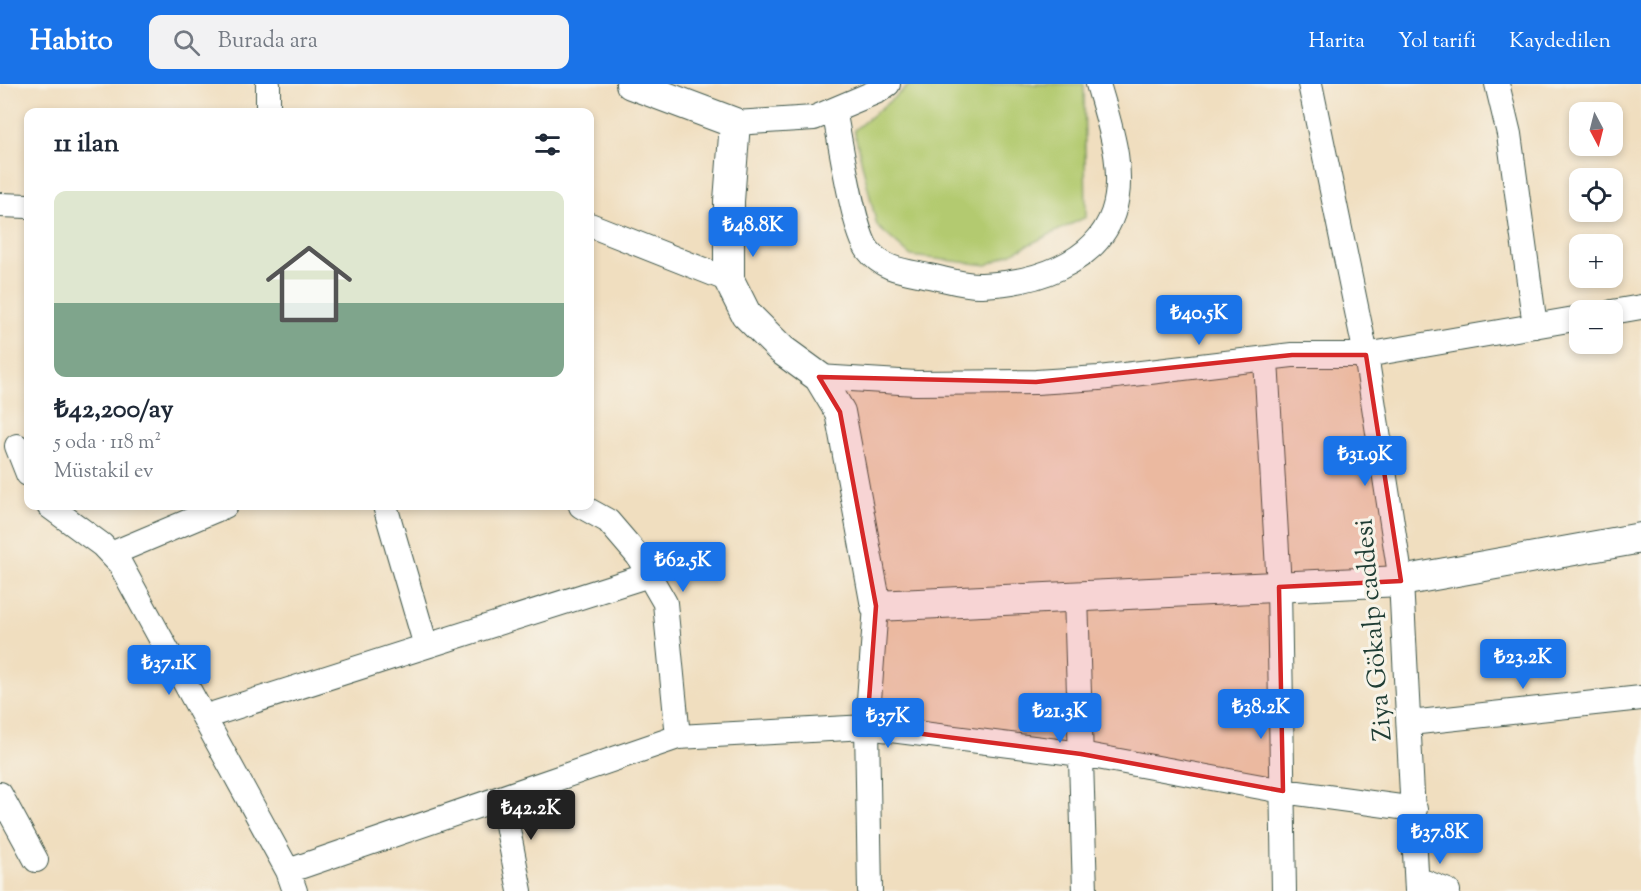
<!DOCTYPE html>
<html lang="tr">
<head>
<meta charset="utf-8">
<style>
	body { margin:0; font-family:"Sorts Mill Goudy",serif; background:#f2f2f3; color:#1f2937; height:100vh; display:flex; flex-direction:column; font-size:22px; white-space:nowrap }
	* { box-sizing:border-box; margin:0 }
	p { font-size:20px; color:#747a83 }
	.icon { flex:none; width:33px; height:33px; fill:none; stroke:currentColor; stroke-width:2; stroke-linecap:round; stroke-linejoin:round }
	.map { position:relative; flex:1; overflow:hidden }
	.drawer { position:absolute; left:24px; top:24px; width:570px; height:402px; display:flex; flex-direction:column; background:#fff; border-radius:12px; box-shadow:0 3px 9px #0003 }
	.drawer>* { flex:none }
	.needle { width:39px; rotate:173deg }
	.buttons { position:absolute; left:1569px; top:18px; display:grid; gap:12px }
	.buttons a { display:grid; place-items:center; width:54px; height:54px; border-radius:12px; background:#fff; box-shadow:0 3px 9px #0003; font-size:30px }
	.price { position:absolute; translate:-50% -51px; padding:0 14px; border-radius:6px; background:#1a73e8; color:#fff; font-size:20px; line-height:39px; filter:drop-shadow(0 2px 3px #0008) }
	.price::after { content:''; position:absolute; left:50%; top:36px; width:18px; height:14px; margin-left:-9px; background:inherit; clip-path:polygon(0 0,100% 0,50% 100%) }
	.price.on { background:#222; color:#fff }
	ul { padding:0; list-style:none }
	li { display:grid; align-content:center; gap:12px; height:318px; padding:0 30px }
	li span { display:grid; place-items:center; height:186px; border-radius:12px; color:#555 }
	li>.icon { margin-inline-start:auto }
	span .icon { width:108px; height:108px; fill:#fffc; stroke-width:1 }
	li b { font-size:26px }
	h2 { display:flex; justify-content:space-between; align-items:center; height:72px; padding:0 30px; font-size:26px }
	header { display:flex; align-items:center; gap:36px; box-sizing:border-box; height:84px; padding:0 30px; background:#1a73e8; color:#fff }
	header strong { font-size:28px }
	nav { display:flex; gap:33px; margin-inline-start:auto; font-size:21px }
	.search { width:420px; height:54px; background:#f2f2f3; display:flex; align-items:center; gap:15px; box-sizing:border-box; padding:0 21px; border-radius:12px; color:#747a83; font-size:22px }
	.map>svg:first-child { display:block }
	.green { fill:#b3ca6f; stroke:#698452; stroke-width:1.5 }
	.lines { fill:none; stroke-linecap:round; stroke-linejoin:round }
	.minor-casing { stroke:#3e5549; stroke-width:26 }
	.tertiary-casing { stroke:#3e5549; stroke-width:32 }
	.minor { stroke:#fff; stroke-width:24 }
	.tertiary { stroke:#fff; stroke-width:30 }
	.marked { fill:#d62828; fill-opacity:0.2; stroke:#d62828; stroke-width:4.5; stroke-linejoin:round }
	.labels { text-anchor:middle; stroke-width:6; stroke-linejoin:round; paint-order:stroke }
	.street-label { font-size:26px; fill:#1f3d34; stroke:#f7f3e8 }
</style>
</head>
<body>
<header>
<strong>Habito</strong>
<div class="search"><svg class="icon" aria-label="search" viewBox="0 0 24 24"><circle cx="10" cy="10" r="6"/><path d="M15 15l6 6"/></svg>Burada ara</div>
<nav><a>Harita</a><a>Yol tarifi</a><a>Kaydedilen</a></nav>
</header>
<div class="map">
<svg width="1641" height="807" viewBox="0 0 1641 807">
	<rect width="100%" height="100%" fill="#f7f3e8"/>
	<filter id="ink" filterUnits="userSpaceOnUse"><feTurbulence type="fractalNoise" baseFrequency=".0167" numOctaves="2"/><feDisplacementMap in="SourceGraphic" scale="12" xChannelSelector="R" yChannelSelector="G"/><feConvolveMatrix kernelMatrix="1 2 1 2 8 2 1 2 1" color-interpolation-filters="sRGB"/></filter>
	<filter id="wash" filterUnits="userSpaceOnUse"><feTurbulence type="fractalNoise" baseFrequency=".008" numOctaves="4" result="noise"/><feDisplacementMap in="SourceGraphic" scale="24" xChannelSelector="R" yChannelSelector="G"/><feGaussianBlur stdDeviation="1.35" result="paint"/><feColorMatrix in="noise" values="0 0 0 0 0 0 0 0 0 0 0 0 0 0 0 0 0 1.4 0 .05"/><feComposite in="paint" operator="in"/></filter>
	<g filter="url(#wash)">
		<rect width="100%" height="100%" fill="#f0debf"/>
		<path class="green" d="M911,0H1084L1086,133L987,181L911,172L877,142L854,46Z"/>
	</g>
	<g filter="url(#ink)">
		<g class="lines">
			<g class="minor-casing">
				<path id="minor" d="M1310,0L1366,271L1401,497L1417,807
					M1497,0L1509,50L1535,242
					M834,26C840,55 853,146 868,166C883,186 905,187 929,192C945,195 965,202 982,201C1032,199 1095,181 1113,129C1127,88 1109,39 1098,0
					M268,28V0
					M735,39L814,34L878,7L888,0
					M0,121L28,122
					M590,141L729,196
					M1612,228L1641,223
					M1266,276L1279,503L1284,807
					M819,293L916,299L1036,298L1099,294L1292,271H1366L1580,234
					M17,362L28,390
					M49,422L102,461L120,480L288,787L295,807
					M385,422L426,562
					M581,422L608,437L638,472L665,519L678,653
					M111,470L225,422
					M1076,512L1085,807
					M204,633L649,491
					M1410,639L1641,614
					M0,710L36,776
					M502,715L520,807
					M288,787L678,653L867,643L1081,670L1283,707L1415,725
					M1417,795L1448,807
					M870,807L867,643L876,522"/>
			</g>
			<g class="tertiary-casing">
				<path id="tertiary" d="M631,0L735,39L729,117V196L746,230L782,266L819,293L840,328L876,522L1401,497L1641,454"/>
			</g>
			<use href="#minor" class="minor"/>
			<use href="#tertiary" class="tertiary"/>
		</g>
	</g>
	<path class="marked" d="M1292,271H1366L1401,497L1279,503L1283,707L1081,670L867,643L876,522L840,328L819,293L1036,298Z"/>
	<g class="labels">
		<g class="street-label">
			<text transform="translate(1372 546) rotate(-95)" y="9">Ziya Gökalp caddesi</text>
		</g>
	</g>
</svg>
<div class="buttons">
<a><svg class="needle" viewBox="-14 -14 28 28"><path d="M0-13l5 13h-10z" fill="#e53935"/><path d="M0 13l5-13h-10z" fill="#747a83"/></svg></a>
<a><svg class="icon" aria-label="locate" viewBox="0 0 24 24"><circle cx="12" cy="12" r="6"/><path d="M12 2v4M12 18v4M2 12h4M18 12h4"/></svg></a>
<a>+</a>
<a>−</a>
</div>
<b class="price" style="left:753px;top:174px">₺48.8K</b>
<b class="price" style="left:1199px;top:262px">₺40.5K</b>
<b class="price" style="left:1365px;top:403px">₺31.9K</b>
<b class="price" style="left:683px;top:509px">₺62.5K</b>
<b class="price" style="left:1523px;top:606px">₺23.2K</b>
<b class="price" style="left:169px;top:612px">₺37.1K</b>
<b class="price" style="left:1261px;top:656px">₺38.2K</b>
<b class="price" style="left:1060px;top:660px">₺21.3K</b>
<b class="price" style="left:888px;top:665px">₺37K</b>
<b class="price on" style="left:531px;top:757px">₺42.2K</b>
<b class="price" style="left:1440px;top:781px">₺37.8K</b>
<section class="drawer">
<h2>11 ilan<svg class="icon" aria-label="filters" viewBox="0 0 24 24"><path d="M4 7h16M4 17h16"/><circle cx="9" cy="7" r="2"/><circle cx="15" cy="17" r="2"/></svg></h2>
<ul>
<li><span style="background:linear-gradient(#dfe7d0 60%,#7fa58c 0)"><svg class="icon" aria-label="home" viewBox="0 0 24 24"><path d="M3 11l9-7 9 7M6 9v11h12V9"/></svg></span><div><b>₺42,200/ay</b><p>5 oda · 118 m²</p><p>Müstakil ev</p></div></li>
</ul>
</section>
</div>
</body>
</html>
